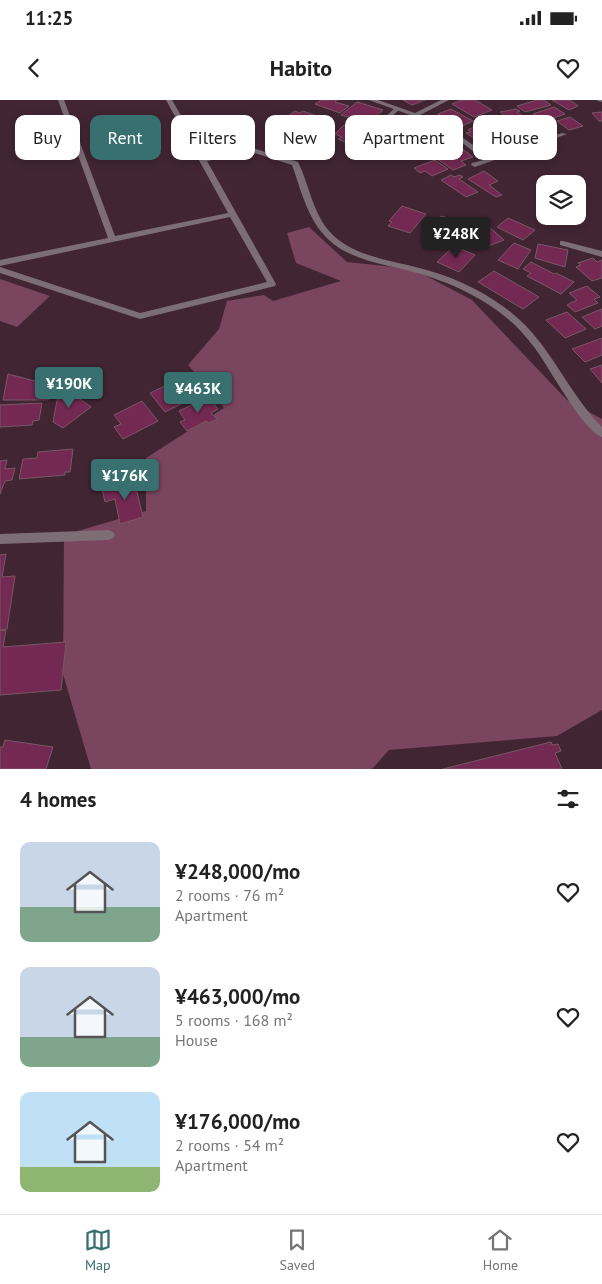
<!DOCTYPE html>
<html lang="en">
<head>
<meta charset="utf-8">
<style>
	body { margin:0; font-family:"PT Sans",sans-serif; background:#f2f2f2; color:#222; height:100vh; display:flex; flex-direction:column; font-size:19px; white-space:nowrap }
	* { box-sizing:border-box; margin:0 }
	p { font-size:16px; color:#767676 }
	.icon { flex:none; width:28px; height:28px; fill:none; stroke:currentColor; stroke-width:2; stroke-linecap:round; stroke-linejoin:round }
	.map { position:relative; height:669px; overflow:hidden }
	.drawer { display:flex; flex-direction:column; background:#fff; flex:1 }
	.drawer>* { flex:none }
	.top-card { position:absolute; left:15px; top:15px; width:572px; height:45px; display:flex; gap:10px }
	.tools { position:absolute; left:536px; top:75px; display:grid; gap:10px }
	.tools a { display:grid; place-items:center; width:50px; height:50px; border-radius:10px; background:#fff; box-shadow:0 2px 8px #0003; font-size:25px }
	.price { position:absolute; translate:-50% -42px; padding:0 11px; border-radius:5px; background:#386f6f; color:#fff; font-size:16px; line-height:32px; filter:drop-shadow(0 1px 2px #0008) }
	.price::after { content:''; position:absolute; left:50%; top:30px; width:15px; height:11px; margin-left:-8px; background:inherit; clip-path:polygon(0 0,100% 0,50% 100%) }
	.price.current { background:#222; color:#fff }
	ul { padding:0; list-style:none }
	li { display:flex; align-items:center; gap:15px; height:125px; padding:0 20px }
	li span { display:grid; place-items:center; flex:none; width:140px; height:100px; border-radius:10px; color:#555 }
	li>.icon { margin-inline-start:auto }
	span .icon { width:60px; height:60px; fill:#fffc; stroke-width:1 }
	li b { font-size:21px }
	h2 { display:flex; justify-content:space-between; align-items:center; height:60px; padding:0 20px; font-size:21px }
	.pill { padding:0 18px; border-radius:10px; background:#fff; box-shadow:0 2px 8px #0003; font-size:18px; line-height:45px }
	.pill.current { background:#386f6f; color:#fff }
	.status { display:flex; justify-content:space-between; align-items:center; height:35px; padding:0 25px; background:#fff; direction:ltr }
	.status svg { height:14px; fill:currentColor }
	header { display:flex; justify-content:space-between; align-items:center; height:65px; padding:0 20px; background:#fff; font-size:22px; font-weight:700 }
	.dock { display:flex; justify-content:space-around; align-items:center; height:70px; border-top:1px solid #e0e0e0; background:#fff; font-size:14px; color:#767676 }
	.dock a { display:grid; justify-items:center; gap:2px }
	.dock .current { color:#386f6f }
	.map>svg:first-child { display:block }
	.green { fill:#7a455f }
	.building { fill:#742952; stroke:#785867 }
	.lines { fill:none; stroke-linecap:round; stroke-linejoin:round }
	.service { fill:#7c6e74; fill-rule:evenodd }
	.minor { fill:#7c6e74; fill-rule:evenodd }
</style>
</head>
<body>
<div class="status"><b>11:25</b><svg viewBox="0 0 49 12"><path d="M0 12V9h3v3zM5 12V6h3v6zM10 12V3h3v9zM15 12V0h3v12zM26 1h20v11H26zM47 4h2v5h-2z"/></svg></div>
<header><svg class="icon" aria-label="back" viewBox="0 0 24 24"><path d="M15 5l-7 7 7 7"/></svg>Habito<svg class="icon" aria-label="heart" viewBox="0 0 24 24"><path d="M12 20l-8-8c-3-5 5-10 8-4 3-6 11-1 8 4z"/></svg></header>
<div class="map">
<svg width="602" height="669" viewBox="0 0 602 669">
	<rect width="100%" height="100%" fill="#412532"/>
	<path class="green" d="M309,127L347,162L413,169L472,200L567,300L602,319V610L557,636L389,650L372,669H91L63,574L64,435L146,411V358L224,308L188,265L219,229L227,201L264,195L273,201L341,181L296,163L287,133Z
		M0,179L50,196L17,227L0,221Z"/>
	<path class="building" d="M321,0H337L335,2L349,6L340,13L315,4Z
		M403,0H425L412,5Z
		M462,0H475L492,10L474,17L452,4Z
		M537,0H544L551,5L525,12L517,6Z
		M552,0H570L578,6L569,10Z
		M357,2L383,10L369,22L341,15Z
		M554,7L565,14L548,20L541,15L537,16L533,14Z
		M451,9L473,21L460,27L438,14Z
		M516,9L520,11L517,12L529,20L517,24L500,12Z
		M295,11L300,13L303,11L330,21L315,31L284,19Z
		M602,12V21H599L592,13Z
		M496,15L511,25L498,29L483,20Z
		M570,17L583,26L569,30L557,21Z
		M482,23L496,33L472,37L466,33L471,32L468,30Z
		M528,24L541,33L525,39L510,30Z
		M344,25L366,33L358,39L364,41L356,47L338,39L342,37L335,34Z
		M418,25L440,36L426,44L405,33Z
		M499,36L507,43L505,44L508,46L489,51L478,42Z
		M461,48L473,57L461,61L466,65L453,70L436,58Z
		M435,60L448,69L432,76L425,71L420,73L414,68Z
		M484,71L498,81L489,85L502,95L496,97L468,79Z
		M451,75L454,77L460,75L463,77L459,79L478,92L466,97L441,80Z
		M402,106L426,114L410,133L388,126L392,122L389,121Z
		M441,116L469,124L474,123L479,127L486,124L504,140L481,149L464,133L435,124Z
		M508,118L535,130L523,140L497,127Z
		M514,143L531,150L518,169L498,160Z
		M538,144L568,150L565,167L535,158Z
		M454,146L475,155L459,172L437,162Z
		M593,158L597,162L602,160V178L592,181L576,167L581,165L578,163Z
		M531,162L554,174L556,173L574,182L561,194L527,176L531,173L523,169Z
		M494,171L539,197L523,209L478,182Z
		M587,186L600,197L594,199L598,203L575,212L567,205L577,200L569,193Z
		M602,209V226L595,229L582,217Z
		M567,212L586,229L565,238L546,220Z
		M602,238V255L585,262L572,249Z
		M602,265V283L590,269Z
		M8,274L50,285L48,300H3Z
		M184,277L195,290L183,296L187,301L165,312L150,293Z
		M64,292H70L91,307L63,328L53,322L58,295Z
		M208,297L218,309L211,313L217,319L209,323L206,321L187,331L180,322L185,320L179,311Z
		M142,301L158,321L123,339L114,327L121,324L114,315Z
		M42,303L39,320L33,321L32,325L0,327V305Z
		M73,349L70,372H65V375L19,379L23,359L37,358L38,352Z
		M7,360L5,369L15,368L12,380L5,381L0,394V361Z
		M134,380L143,417L120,424L115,399L105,402L102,388Z
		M6,454L2,477L15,476L7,529L0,530V455Z
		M6,530L3,547L66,542L61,590L0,595V531Z
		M5,640L53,647L46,669H0V647H3Z
		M551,642L552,645L558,644L561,651L555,653L562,669H443Z"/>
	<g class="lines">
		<path class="service" d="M597,0H602V2L598,1Z
			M395,8L400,9L380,27H376V25Z
			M109,430L113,432L115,435L113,438L109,440L0,444V434Z"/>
		<path class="minor" d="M58,0H64L115,136L228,113L166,0H172L205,57L252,48L298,62C310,86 313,117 334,136C359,159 399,161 430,171C459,179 490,195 513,214C551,245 568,293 602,327V337C583,331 548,265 534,247C526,237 518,227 508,219C485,199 453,184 424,175C394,165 353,163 329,140C308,121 301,90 292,65L252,52L207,61L276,184L275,186L140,219L0,173V167L140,213L267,182L230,117L0,166V160L108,138Z
			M369,0H378L415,13L441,0H449L420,15L459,35L490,57L562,33L567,34L475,67L471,65L472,63L484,60L455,37L413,16Z
			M560,141H563L602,151V157L560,145Z"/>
	</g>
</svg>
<div class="tools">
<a><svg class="icon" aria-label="layers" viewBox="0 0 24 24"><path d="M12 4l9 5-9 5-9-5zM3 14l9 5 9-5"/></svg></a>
</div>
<b class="price current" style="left:456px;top:159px">¥248K</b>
<b class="price" style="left:69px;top:309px">¥190K</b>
<b class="price" style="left:198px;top:314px">¥463K</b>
<b class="price" style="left:125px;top:401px">¥176K</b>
<div class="top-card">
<a class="pill">Buy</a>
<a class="pill current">Rent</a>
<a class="pill">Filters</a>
<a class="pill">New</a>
<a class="pill">Apartment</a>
<a class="pill">House</a>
</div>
</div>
<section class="drawer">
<h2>4 homes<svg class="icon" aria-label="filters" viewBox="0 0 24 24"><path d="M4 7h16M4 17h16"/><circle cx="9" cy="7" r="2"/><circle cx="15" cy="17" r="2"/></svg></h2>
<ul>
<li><span style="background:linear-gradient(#c9d6e8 65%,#7fa58c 0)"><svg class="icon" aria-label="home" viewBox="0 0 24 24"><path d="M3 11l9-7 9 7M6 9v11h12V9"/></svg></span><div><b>¥248,000/mo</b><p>2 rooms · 76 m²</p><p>Apartment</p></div><svg class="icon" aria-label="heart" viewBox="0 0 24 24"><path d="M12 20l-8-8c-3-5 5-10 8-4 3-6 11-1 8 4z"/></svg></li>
<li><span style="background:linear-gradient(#c9d6e8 70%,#7fa58c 0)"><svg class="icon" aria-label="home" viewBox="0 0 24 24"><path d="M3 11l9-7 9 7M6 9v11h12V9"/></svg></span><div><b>¥463,000/mo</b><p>5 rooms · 168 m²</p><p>House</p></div><svg class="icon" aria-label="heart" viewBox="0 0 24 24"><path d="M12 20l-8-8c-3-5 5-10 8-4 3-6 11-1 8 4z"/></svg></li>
<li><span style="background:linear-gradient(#bfe0f5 75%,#8fb573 0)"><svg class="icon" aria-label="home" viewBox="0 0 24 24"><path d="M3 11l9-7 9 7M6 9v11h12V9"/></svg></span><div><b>¥176,000/mo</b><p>2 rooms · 54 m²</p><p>Apartment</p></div><svg class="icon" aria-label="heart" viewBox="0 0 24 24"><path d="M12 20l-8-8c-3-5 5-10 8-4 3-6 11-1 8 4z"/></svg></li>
</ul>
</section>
<nav class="dock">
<a class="current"><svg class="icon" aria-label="map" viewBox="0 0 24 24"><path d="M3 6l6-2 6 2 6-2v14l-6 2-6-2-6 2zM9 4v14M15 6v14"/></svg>Map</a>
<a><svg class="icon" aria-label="saved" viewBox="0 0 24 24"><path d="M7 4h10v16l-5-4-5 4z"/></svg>Saved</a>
<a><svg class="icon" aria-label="home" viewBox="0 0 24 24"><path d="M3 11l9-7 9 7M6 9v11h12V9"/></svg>Home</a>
</nav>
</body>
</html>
